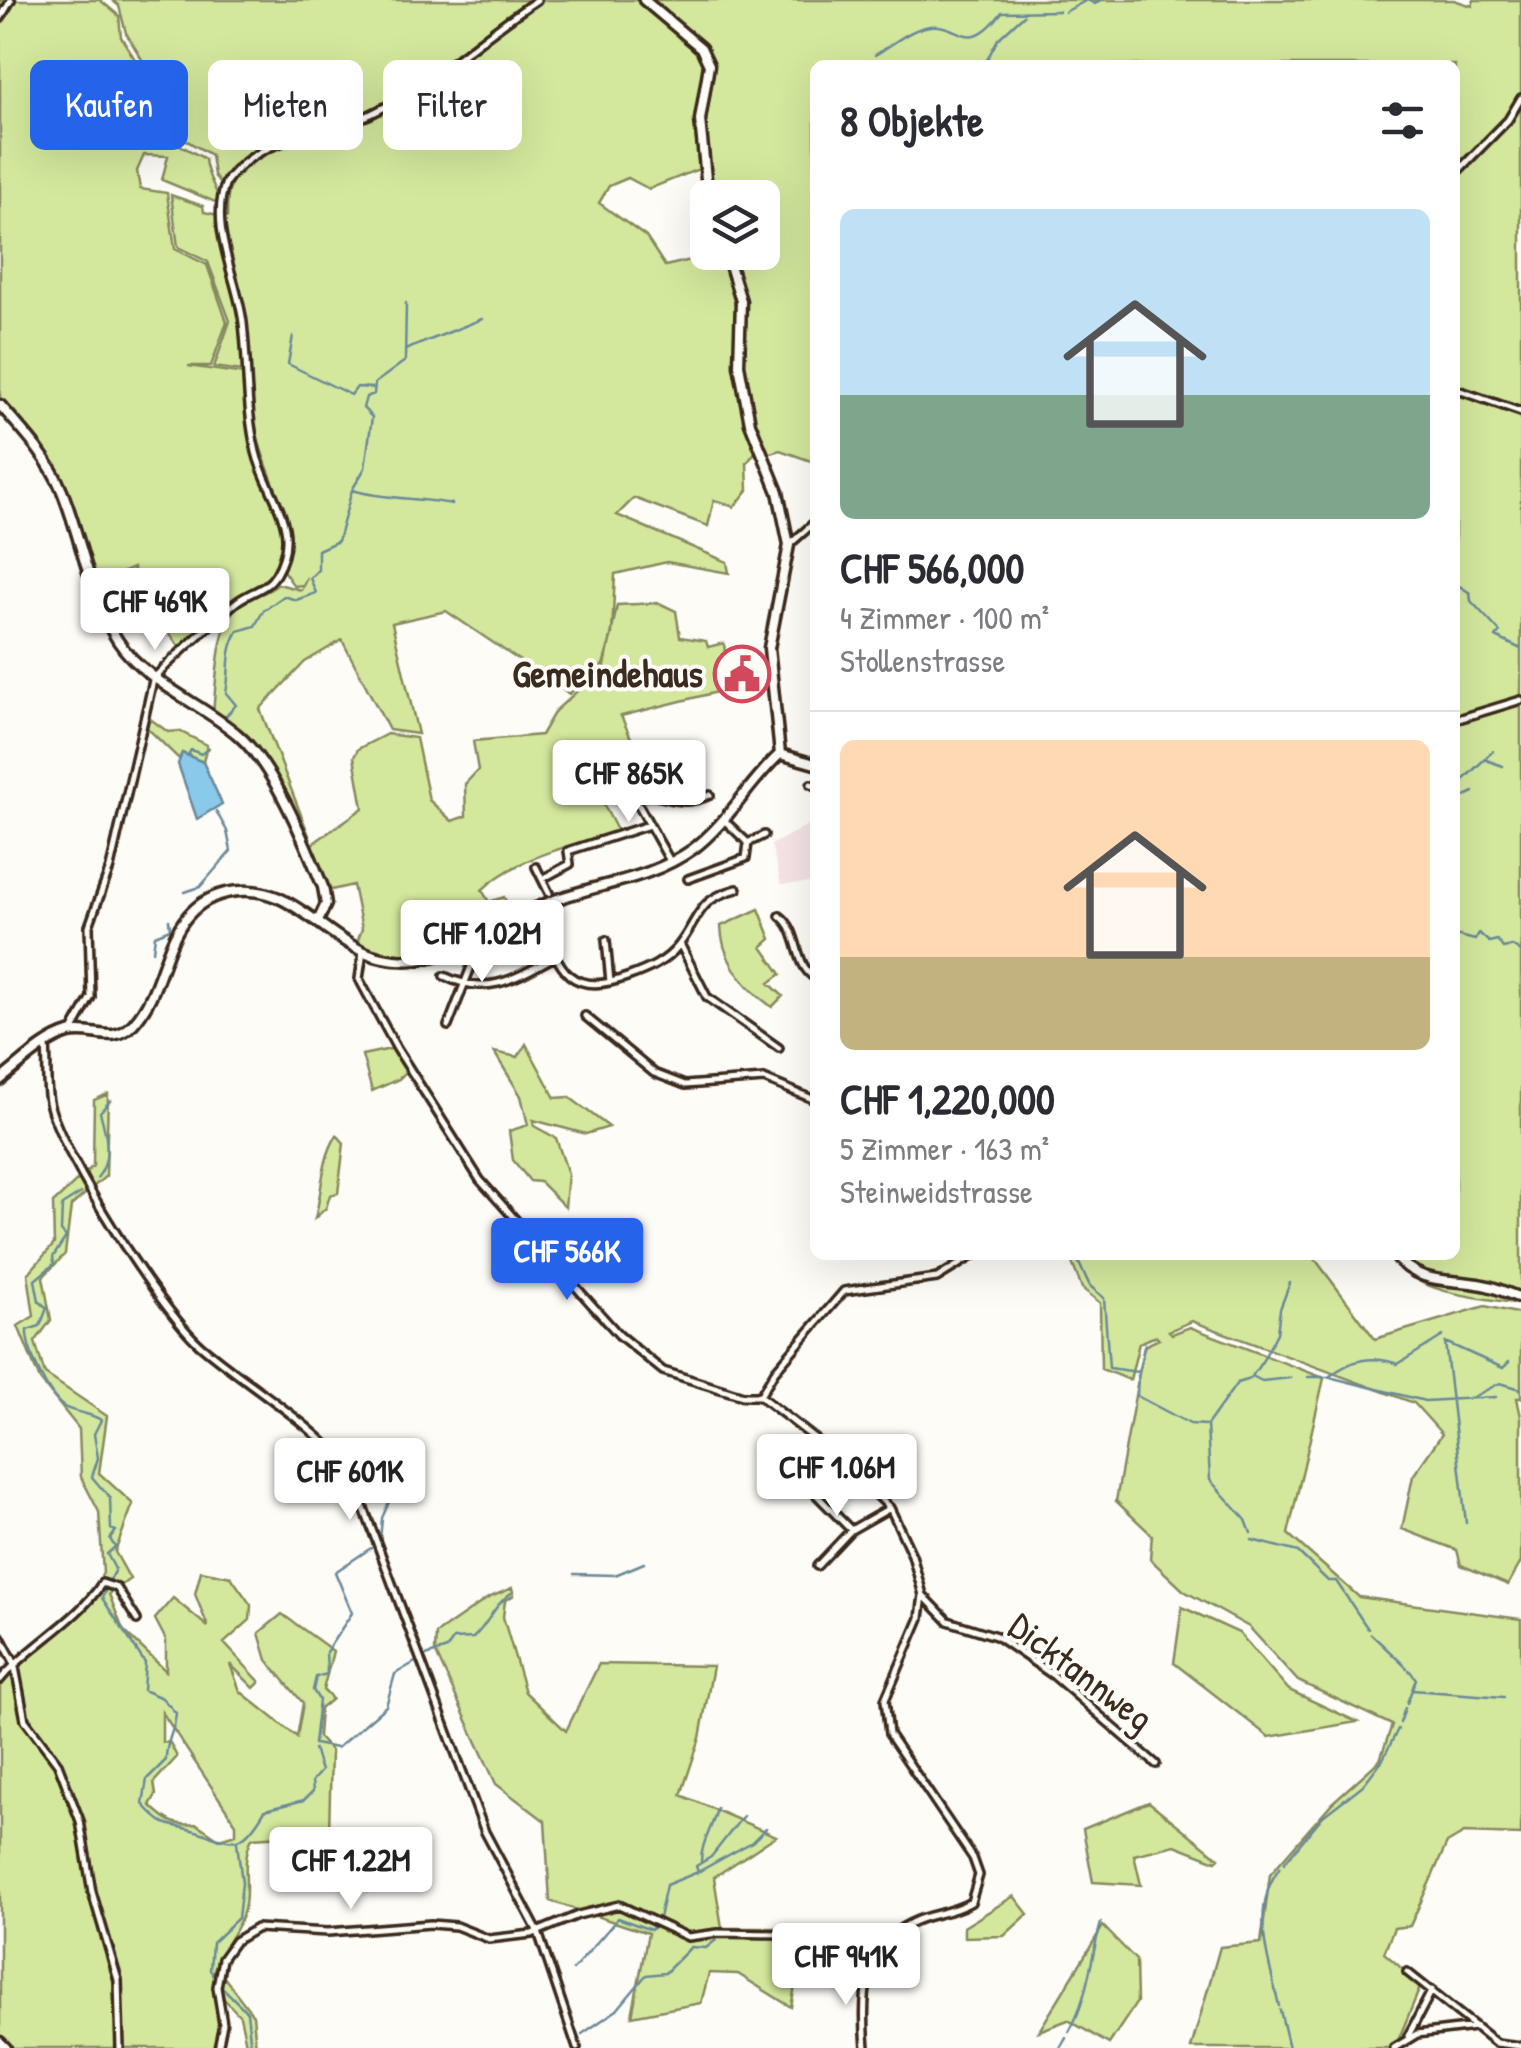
<!DOCTYPE html>
<html lang="de">
<head>
<meta charset="utf-8">
<style>
	body { margin:0; font-family:"Patrick Hand",sans-serif; background:#f7f7f7; color:#2b2b33; height:100vh; display:flex; flex-direction:column; font-size:38px; white-space:nowrap }
	* { box-sizing:border-box; margin:0 }
	p { font-size:32px; color:#7c7c81 }
	.icon { flex:none; width:55px; height:55px; fill:none; stroke:currentColor; stroke-width:2; stroke-linecap:round; stroke-linejoin:round }
	.map { position:relative; flex:1; overflow:hidden }
	.sheet { position:absolute; left:810px; top:60px; width:650px; height:1200px; display:flex; flex-direction:column; background:#fff; border-radius:15px; box-shadow:0 10px 40px #0002 }
	.sheet>* { flex:none }
	.hud { position:absolute; left:30px; top:60px; width:630px; height:90px; display:flex; gap:20px }
	.tools { position:absolute; left:690px; top:180px; display:grid; gap:20px }
	.tools a { display:grid; place-items:center; width:90px; height:90px; border-radius:15px; background:#fff; box-shadow:0 10px 40px #0002; font-size:50px }
	.price { position:absolute; translate:-50% -85px; padding:0 22px; border-radius:10px; background:#fff; color:#222; font-size:32px; line-height:65px; filter:drop-shadow(0 2px 5px #0008) }
	.price::after { content:''; position:absolute; left:50%; top:60px; width:30px; height:22px; margin-left:-15px; background:inherit; clip-path:polygon(0 0,100% 0,50% 100%) }
	.price.active { background:#2563eb; color:#fff }
	ul { padding:0; list-style:none }
	li { display:grid; align-content:center; gap:20px; height:530px; padding:0 30px }
	li+li { border-top:2px solid #e1e1e2 }
	li span { display:grid; place-items:center; height:310px; border-radius:15px; color:#555 }
	li>.icon { margin-inline-start:auto }
	span .icon { width:180px; height:180px; fill:#fffc; stroke-width:1 }
	li b { font-size:42px }
	h2 { display:flex; justify-content:space-between; align-items:center; height:120px; padding:0 30px; font-size:42px }
	.pill { padding:0 35px; border-radius:15px; background:#fff; box-shadow:0 10px 40px #0002; font-size:35px; line-height:90px }
	.pill.active { background:#2563eb; color:#fff }
	.map>svg:first-child { display:block }
	.built { fill:#f5e3e6 }
	.green { fill:#d3e89d; stroke:#87895e; stroke-width:2.5; fill-rule:evenodd }
	.water { fill:#89c9ea; stroke:#6a8998; stroke-width:2.5 }
	.lines { fill:none; stroke-linecap:round; stroke-linejoin:round }
	.stream { stroke:#6a8998; stroke-width:2.5 }
	.street-casing { stroke:#3b2a1e; stroke-width:12 }
	.secondary-casing { stroke:#3b2a1e; stroke-width:15 }
	.street { stroke:#fdfcf7; stroke-width:5 }
	.secondary { stroke:#fdfcf7; stroke-width:8 }
	.labels { text-anchor:middle; stroke-width:8; stroke-linejoin:round; paint-order:stroke }
	.poi-label { font-size:38px; font-weight:bold; fill:#3b2a1e; stroke:#fdfcf7; text-anchor:end }
	.street-label { font-size:38px; fill:#3b2a1e; stroke:#fdfcf7 }
</style>
</head>
<body>
<div class="map">
<svg width="1521" height="2048" viewBox="0 0 1521 2048">
	<rect width="100%" height="100%" fill="#fdfcf7"/>
	<filter id="ink" filterUnits="userSpaceOnUse"><feTurbulence type="fractalNoise" baseFrequency=".01" numOctaves="2"/><feDisplacementMap in="SourceGraphic" scale="20" xChannelSelector="R" yChannelSelector="G"/><feConvolveMatrix kernelMatrix="1 2 1 2 8 2 1 2 1" color-interpolation-filters="sRGB"/></filter>
	<g filter="url(#ink)">
		<path class="built" d="M815,821V883L781,884L771,845Z"/>
		<path class="green" d="M0,0H100L119,16L121,37L159,98L165,128L173,141L205,159C206,176 217,188 220,204L162,180L168,156L144,155L137,171L140,189L167,193L175,249L207,265L227,322L211,366H188L245,374L254,460L277,504L283,538L275,569L264,585L230,603L180,648L146,601L133,568L96,584L65,485L40,445L0,398Z
			M112,0H531C473,35 428,83 366,112C316,135 251,132 222,188L214,175L211,155L184,139L169,122L164,96L126,33L119,6Z
			M540,0H643C661,26 688,38 705,64L697,120L699,169L649,189L628,178L609,186L599,203L646,237L665,266L721,253L740,324L734,357L756,451L747,463L748,490L734,507L714,500L708,526L634,498L617,515L727,562L729,573L667,562L615,574L612,634L603,665L569,694L446,611L392,623L418,734L389,730L342,640L305,662L260,709L310,838H303L263,755L213,713C216,687 217,623 237,606C250,594 265,596 278,584L301,590L307,577L303,585L294,586L282,569C295,505 271,492 257,434C252,414 252,392 250,372L214,367L230,321L208,262L178,247L171,195L203,206L204,212L227,217C227,192 228,180 248,164C290,131 350,128 397,103C450,76 490,31 540,0Z
			M648,0H1454L1472,6L1474,0H1521V1304C1476,1296 1416,1296 1389,1255H1455V65H815V461H811L780,450L764,455L744,376V304L728,253L762,252V198L711,197L703,114L712,63L706,51Z
			M659,603L676,611L680,637L706,641L708,647L724,643L729,689L621,716L636,749L589,777L618,832C573,845 516,857 482,890L489,902L504,897L512,915C469,942 405,972 357,943L362,929L353,885L327,891L308,847L363,808L354,757L358,749L387,734L416,738L429,800L452,821L466,816L465,784L478,770L473,741L541,735L555,711L605,666L617,605Z
			M149,718L168,732L179,731L207,745L203,762L182,753L179,759L144,725Z
			M759,909L771,939L762,947L781,974L769,983L783,996L772,1007C744,987 722,961 721,926Z
			M526,1044L555,1098L569,1097L609,1127L586,1134L533,1120L534,1126L556,1138L568,1174L565,1207L540,1182L530,1181L513,1160L509,1131L528,1125L521,1096L494,1052L518,1057Z
			M396,1048L409,1069L399,1079L372,1091L362,1055Z
			M108,1094L106,1176L71,1206L65,1254L43,1277L51,1320L35,1342L45,1374L107,1416L99,1473L133,1504L115,1552L130,1579L109,1594L123,1630L166,1671V1640L155,1619L173,1598L208,1627L195,1594L201,1571L231,1577L251,1605L250,1620L224,1643L260,1682L254,1688L230,1664L240,1691L297,1737L303,1703L267,1660L259,1633L282,1614L333,1651L323,1690L332,1699L320,1709L318,1737L331,1751L329,1833L252,1838C240,1862 250,1885 244,1910C238,1932 219,1950 212,1975L222,1959L220,1972L253,2015L256,2048H247L240,2016L214,1988L223,2009L214,2048H6L0,2043V1680L14,1662L87,1602L103,1573L99,1512L81,1477L79,1429L40,1380L18,1326L34,1316L28,1274L54,1244L53,1203L93,1166L94,1100ZM162,1712L236,1824V1834L219,1839L197,1824C174,1827 166,1820 150,1805L156,1795L154,1782L177,1757L170,1743L162,1742Z
			M337,1135L344,1143L338,1193L330,1195L326,1208L315,1218C323,1189 321,1160 337,1135Z
			M1069,1255H1312L1375,1339L1485,1306L1521,1314V1398H1517L1521,1417V1562L1508,1585L1461,1565L1457,1550L1402,1529L1413,1476L1442,1434L1414,1403L1192,1321L1169,1331L1172,1334L1190,1327L1324,1378L1288,1534L1359,1597L1521,1619V1835L1464,1833L1447,1843L1410,1926L1394,1928L1384,1953L1421,1985L1395,2048H1191L1220,1947L1261,1943L1270,1874L1332,1803L1380,1760L1392,1725L1298,1681L1249,1627L1184,1591L1150,1559L1152,1535L1116,1501L1144,1346L1159,1339L1156,1336L1139,1343L1130,1380L1101,1369L1100,1303L1082,1288Z
			M512,1588L514,1595L505,1601L503,1617L525,1692L566,1731L599,1664L713,1666L700,1738L681,1795L776,1836L714,1877L722,1928H806L791,2007L738,1974L709,1973L701,2003L632,2016L648,1933L550,1901L545,1821L496,1784L435,1651L436,1634L488,1598Z
			M1182,1607L1239,1633L1289,1690L1357,1722L1269,1737L1174,1663Z
			M1149,1802L1219,1858L1216,1861L1175,1845L1134,1855L1141,1885L1093,1882L1083,1829Z
			M1014,1896L1028,1914L1004,1936L964,1937V1927Z
			M1103,1926L1136,1960L1137,2002L1109,2044L1068,2020L1039,2031Z"/>
		<path class="water" d="M182,753L203,762L222,804L197,819L178,764Z"/>
		<g class="lines">
			<path class="stream" d="M1065,12L1087,0L1095,4L1100,0
				M875,55C890,46 908,31 925,27C959,18 966,60 1002,12L1059,11
				M984,65L998,39L1024,15
				M293,336L288,364L351,395L357,387L372,388
				M405,350L482,319
				M352,490C387,500 417,497 452,504
				M1455,583L1470,593L1471,601L1500,632L1496,637L1521,649
				M226,716L236,705L226,693C231,669 225,653 238,631L255,626L263,611L284,596L296,600L316,593L310,578L318,570V550L338,541L352,490L365,468L372,417L363,408L366,397L374,394L375,383L405,361L406,303
				M188,755L191,750L201,754L209,748
				M1486,760L1503,766
				M1455,797L1461,782L1493,751
				M1455,801L1474,792
				M185,892L200,887L231,851L227,831L216,811
				M1455,935L1475,940L1479,933L1489,942L1497,940L1503,948L1512,946L1521,952
				M153,951L155,935L170,929L169,920
				M97,1178C113,1159 106,1133 100,1112L111,1100
				M81,1193L62,1205L61,1231L66,1237L53,1257L54,1264L35,1280L39,1301L47,1308L40,1326L27,1330C26,1348 47,1395 64,1407C72,1412 91,1413 101,1420L94,1434L98,1458L92,1477L110,1498L111,1529L116,1531L110,1539L115,1547L107,1554L115,1569L102,1598L145,1663L143,1690L162,1698L176,1713C175,1731 165,1742 166,1760L147,1779L143,1804C165,1829 167,1823 196,1831C235,1842 240,1852 265,1810L304,1800L313,1791L312,1781L321,1771L314,1749
				M1075,1255L1090,1286L1104,1298L1109,1368L1138,1372L1137,1396L1190,1424L1206,1425
				M1138,1372L1145,1344
				M1330,1376C1352,1359 1371,1355 1398,1364L1443,1336
				M1254,1377L1262,1381L1290,1378
				M1308,1377H1329L1425,1401L1496,1397
				M1473,1397L1500,1383L1521,1389
				M1466,1523L1445,1342L1503,1368L1509,1362
				M1251,1533L1246,1520L1210,1480L1207,1425L1237,1383L1250,1379L1263,1360L1277,1333L1280,1309L1290,1283
				M1252,1540L1298,1552L1328,1581H1336L1368,1629
				M380,1541L382,1518L399,1479
				M371,1548L335,1572L352,1613L326,1652L327,1674L316,1677L313,1690L319,1700L314,1744L337,1748L386,1706L395,1674L417,1661
				M574,1574L615,1575L644,1563
				M1371,1634L1407,1668
				M423,1657L447,1649L453,1639L473,1638C489,1623 493,1606 511,1593
				M1412,1690L1504,1697
				M1407,1703L1416,1679L1409,1670
				M1400,1723L1405,1708
				M1381,1763L1398,1729
				M701,1862C701,1841 713,1828 717,1808
				M1284,1863L1323,1816L1363,1785L1380,1763
				M698,1872L752,1842L766,1828
				M659,1918L666,1885L698,1872L696,1866L711,1857L743,1816
				M573,1970L618,1918L651,1930L654,1926
				M216,1978L210,1970L212,1943L238,1918L242,1883L237,1842
				M220,1985L247,2012L251,2048
				M1279,2006C1269,1960 1249,1909 1280,1867
				M1280,2010L1289,2048
				M1069,2032C1088,1999 1090,1960 1101,1923
				M582,2034L617,2010L646,1975L665,1973L691,1947L706,1948L716,1940
				M1060,2048L1066,2038"/>
			<g class="street-casing">
				<path id="street" d="M0,19L11,0
					M1455,174L1508,120L1521,98
					M1455,389L1521,412
					M789,545L815,522
					M156,676C180,651 208,627 234,604C249,591 266,591 276,574C304,527 266,495 256,452C246,411 248,366 243,323C238,279 208,227 226,182C258,136 324,135 371,114C433,85 480,37 537,0
					M1455,720L1521,700
					M619,770L671,863
					M811,784L815,786
					M634,798C666,789 674,811 710,795
					M748,843L764,835
					M536,867L542,879L570,864L568,851L649,825
					M542,879L549,893
					M688,879L746,858L748,843L724,820
					M537,907C557,959 561,1001 627,977C647,970 666,962 679,945C701,916 696,900 737,889
					M780,916C801,932 793,964 815,978
					M606,940L610,982
					M680,944L707,997L779,1048
					M363,952L359,979L397,1049L480,1180L619,1335L663,1371L743,1396H760L836,1455L890,1508L912,1555L923,1595L920,1618L885,1700L889,1734L973,1858L979,1875L971,1902C951,1914 930,1913 911,1923C861,1947 862,2001 866,2048
					M444,976C488,997 516,978 556,956
					M585,1016L654,1073L685,1085L764,1079L815,1100
					M448,1026L483,936
					M71,1033L91,997L89,926L110,868L154,676
					M46,1046C48,1064 45,1089 50,1106C64,1158 159,1308 199,1344C245,1384 314,1423 350,1471L485,1832L538,1932L577,2048
					M760,1396L775,1371L844,1291L937,1278L974,1255
					M759,1459L791,1469L851,1530
					M817,1566L851,1530L890,1508
					M923,1595L948,1621L996,1636L1054,1676L1156,1764
					M0,1636L14,1662L25,1720L58,1764L80,1821L92,1892L118,1980L120,2048
					M0,1680C30,1645 78,1621 102,1583L117,1588L137,1620
					M1407,1972L1496,2043L1521,2046
					M1408,2036L1432,1990
					M218,2048L223,2024L217,1987L222,1959L235,1941L257,1928L328,1932L431,1924L456,1926L489,1939L532,1934L578,1915L619,1905L688,1937L718,1933L781,1934L869,1970
					M1394,2048L1417,2034L1475,2027"/>
			</g>
			<g class="secondary-casing">
				<path id="secondary" d="M644,0L701,48L709,65L700,120L708,198
					M726,252L741,301L739,365L750,423L778,492L789,545L769,648L780,754
					M0,405C23,431 49,458 62,491C82,540 89,596 118,641C145,682 201,703 238,735C274,766 305,843 323,887L326,904L318,921
					M780,754L815,764
					M0,1080C20,1065 44,1040 69,1033C93,1027 113,1046 133,1024C172,982 160,909 226,893C289,878 322,939 375,956C391,961 412,962 428,958C471,947 510,918 552,901C600,883 650,880 693,849C728,823 748,783 780,754
					M1394,1255C1421,1286 1447,1278 1483,1285C1496,1287 1508,1294 1521,1298
					M0,2042L6,2048"/>
			</g>
			<use href="#street" class="street"/>
			<use href="#secondary" class="secondary"/>
		</g>
	</g>
	<defs>
		<g id="civic-ring" transform="scale(2.875)"><circle r="9.5" fill="#fdfcf7" stroke="#d1495b" stroke-width="1.5"/><path d="M-.6-6.5H3V-4.5H.6V-3L4-1V1h2V6H-6V1h2V-1L-.6-3ZM-1.2 2.5V6h2.4V2.5Z" fill="#d1495b"/></g>
	</defs>
	<g fill-rule="evenodd">
		<use href="#civic-ring" x="742" y="674"/>
	</g>
	<g class="labels">
		<g class="poi-label">
			<text x="703" y="687">Gemeindehaus</text>
		</g>
		<g class="street-label">
			<text transform="translate(1081 1672) rotate(37)" y="13">Dicktannweg</text>
		</g>
	</g>
</svg>
<div class="tools">
<a><svg class="icon" aria-label="layers" viewBox="0 0 24 24"><path d="M12 4l9 5-9 5-9-5zM3 14l9 5 9-5"/></svg></a>
</div>
<b class="price" style="left:155px;top:653px">CHF 469K</b>
<b class="price" style="left:629px;top:825px">CHF 865K</b>
<b class="price" style="left:482px;top:985px">CHF 1.02M</b>
<b class="price active" style="left:567px;top:1303px">CHF 566K</b>
<b class="price" style="left:837px;top:1519px">CHF 1.06M</b>
<b class="price" style="left:350px;top:1523px">CHF 601K</b>
<b class="price" style="left:351px;top:1912px">CHF 1.22M</b>
<b class="price" style="left:846px;top:2008px">CHF 941K</b>
<div class="hud">
<a class="pill active">Kaufen</a>
<a class="pill">Mieten</a>
<a class="pill">Filter</a>
</div>
<section class="sheet">
<h2>8 Objekte<svg class="icon" aria-label="filters" viewBox="0 0 24 24"><path d="M4 7h16M4 17h16"/><circle cx="9" cy="7" r="2"/><circle cx="15" cy="17" r="2"/></svg></h2>
<ul>
<li><span style="background:linear-gradient(#bfe0f5 60%,#7fa58c 0)"><svg class="icon" aria-label="home" viewBox="0 0 24 24"><path d="M3 11l9-7 9 7M6 9v11h12V9"/></svg></span><div><b>CHF 566,000</b><p>4 Zimmer · 100 m²</p><p>Stollenstrasse</p></div></li>
<li><span style="background:linear-gradient(#ffd9b3 70%,#c2b280 0)"><svg class="icon" aria-label="home" viewBox="0 0 24 24"><path d="M3 11l9-7 9 7M6 9v11h12V9"/></svg></span><div><b>CHF 1,220,000</b><p>5 Zimmer · 163 m²</p><p>Steinweidstrasse</p></div></li>
</ul>
</section>
</div>
</body>
</html>
